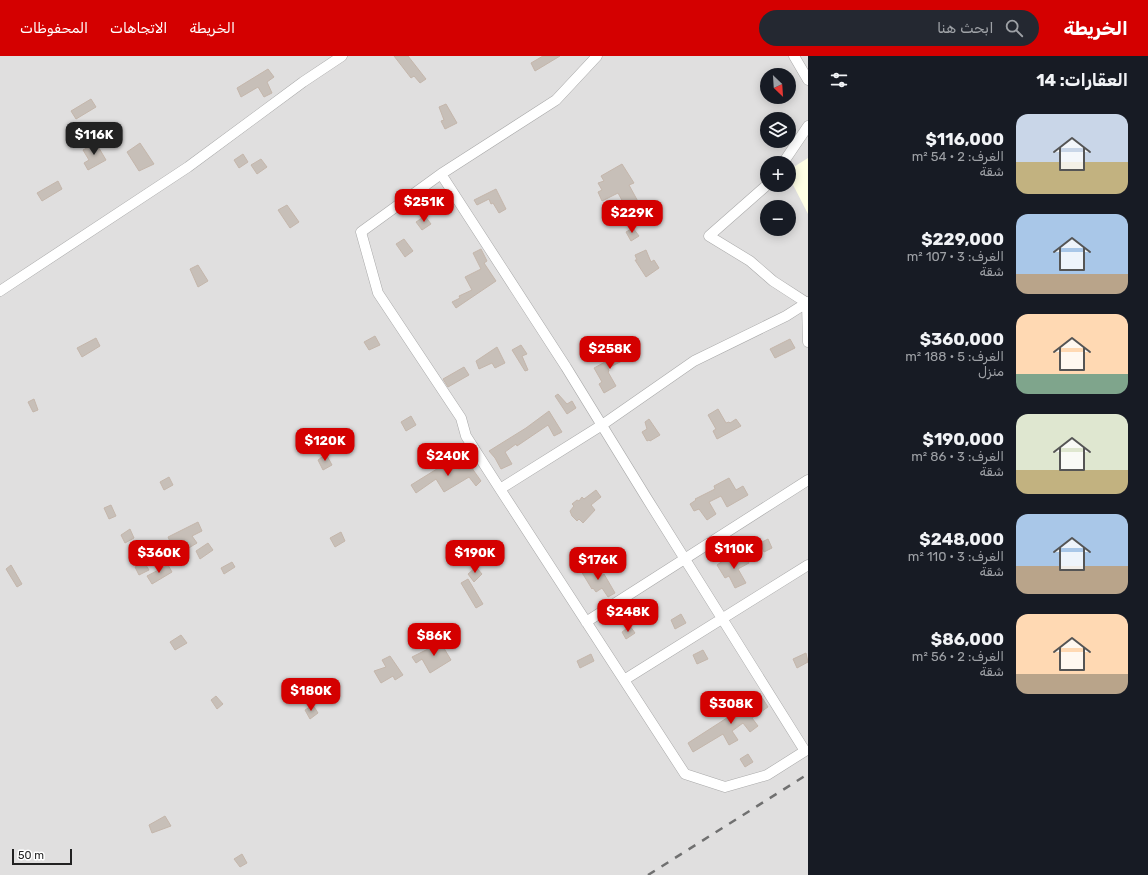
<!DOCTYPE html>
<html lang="ar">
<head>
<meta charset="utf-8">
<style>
	body { margin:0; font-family:Rubik,"Noto Naskh Arabic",sans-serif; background:#242831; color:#f1f3f6; direction:rtl; height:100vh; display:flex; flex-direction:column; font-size:15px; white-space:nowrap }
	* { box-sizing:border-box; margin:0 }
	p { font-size:13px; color:#9ea1a6 }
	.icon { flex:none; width:22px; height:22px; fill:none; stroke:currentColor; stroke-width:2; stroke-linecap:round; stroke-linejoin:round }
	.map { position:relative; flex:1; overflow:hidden; direction:ltr }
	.panel { display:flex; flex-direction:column; background:#171b24; width:340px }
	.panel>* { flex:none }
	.needle { width:26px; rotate:155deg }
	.controls { position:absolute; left:760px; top:12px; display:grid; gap:8px }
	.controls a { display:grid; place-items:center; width:36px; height:36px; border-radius:50%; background:#171b24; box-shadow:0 2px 10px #0003; font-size:20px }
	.scale { position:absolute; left:12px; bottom:10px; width:60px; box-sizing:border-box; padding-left:4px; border:2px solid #222; border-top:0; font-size:11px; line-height:14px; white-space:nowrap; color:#222; -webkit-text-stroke:3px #fff; paint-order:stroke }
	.price { position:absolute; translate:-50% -34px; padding:0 9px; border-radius:8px; background:#d40000; color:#fff; font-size:13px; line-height:26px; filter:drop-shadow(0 1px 2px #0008) }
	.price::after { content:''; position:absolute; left:50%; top:24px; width:12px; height:9px; margin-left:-6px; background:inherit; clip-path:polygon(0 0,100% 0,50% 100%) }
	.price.on { background:#222; color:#fff }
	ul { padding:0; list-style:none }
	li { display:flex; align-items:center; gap:12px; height:100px; padding:0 20px }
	li span { display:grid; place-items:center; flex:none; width:112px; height:80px; border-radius:12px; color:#555 }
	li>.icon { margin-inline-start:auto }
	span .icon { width:48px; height:48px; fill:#fffc; stroke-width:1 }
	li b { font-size:17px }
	h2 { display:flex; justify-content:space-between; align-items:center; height:48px; padding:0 20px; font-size:17px }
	header { display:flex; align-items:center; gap:24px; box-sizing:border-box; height:56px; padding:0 20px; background:#d40000; color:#fff }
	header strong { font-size:19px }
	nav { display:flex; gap:22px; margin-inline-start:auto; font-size:14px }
	.search { width:280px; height:36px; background:#242831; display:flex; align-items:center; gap:10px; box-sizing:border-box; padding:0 14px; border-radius:22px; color:#9ea1a6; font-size:15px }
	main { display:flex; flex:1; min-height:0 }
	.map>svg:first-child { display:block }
	.residential { fill:#e0dfdf; fill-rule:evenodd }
	.education { fill:#ffffe5 }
	.building { fill:#c7bfb8; stroke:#c4b6ab }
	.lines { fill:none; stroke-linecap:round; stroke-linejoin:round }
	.minor-casing { stroke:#a9a9a9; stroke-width:11 }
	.minor { stroke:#fff; stroke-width:10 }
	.rail { stroke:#707070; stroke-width:2.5; stroke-dasharray:8 8; stroke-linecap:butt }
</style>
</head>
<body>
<header>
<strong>الخريطة</strong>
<div class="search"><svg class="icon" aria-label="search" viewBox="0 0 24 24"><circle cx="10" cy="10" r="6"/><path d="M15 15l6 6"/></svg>ابحث هنا</div>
<nav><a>الخريطة</a><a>الاتجاهات</a><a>المحفوظات</a></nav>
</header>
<main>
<section class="panel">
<h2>العقارات: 14<svg class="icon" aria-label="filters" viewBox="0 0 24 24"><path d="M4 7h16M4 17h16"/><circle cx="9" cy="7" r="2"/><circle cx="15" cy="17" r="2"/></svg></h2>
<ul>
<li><span style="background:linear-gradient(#c9d6e8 60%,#c2b280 0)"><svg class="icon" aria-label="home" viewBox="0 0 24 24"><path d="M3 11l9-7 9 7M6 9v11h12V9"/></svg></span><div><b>$116,000</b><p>الغرف: 2 · 54 m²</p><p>شقة</p></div></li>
<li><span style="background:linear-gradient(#a9c7e8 75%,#b9a48a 0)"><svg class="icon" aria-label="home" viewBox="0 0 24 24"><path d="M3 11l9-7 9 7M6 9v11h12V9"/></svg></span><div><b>$229,000</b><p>الغرف: 3 · 107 m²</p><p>شقة</p></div></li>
<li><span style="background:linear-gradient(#ffd9b3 75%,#7fa58c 0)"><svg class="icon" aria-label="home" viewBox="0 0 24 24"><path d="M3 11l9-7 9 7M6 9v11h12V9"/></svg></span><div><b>$360,000</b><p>الغرف: 5 · 188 m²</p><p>منزل</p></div></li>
<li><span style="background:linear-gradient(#dfe7d0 70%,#c2b280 0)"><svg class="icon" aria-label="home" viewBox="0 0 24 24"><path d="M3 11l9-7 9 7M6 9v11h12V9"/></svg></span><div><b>$190,000</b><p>الغرف: 3 · 86 m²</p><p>شقة</p></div></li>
<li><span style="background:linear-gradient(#a9c7e8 65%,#b9a48a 0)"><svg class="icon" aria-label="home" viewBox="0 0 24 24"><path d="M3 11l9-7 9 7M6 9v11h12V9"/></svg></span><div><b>$248,000</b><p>الغرف: 3 · 110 m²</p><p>شقة</p></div></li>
<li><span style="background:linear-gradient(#ffd9b3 75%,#b9a48a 0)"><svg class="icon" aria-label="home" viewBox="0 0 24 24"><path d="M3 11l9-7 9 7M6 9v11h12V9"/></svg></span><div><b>$86,000</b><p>الغرف: 2 · 56 m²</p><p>شقة</p></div></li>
</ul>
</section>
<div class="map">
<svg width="808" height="819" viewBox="0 0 808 819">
	<rect width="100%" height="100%" fill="#f2efe9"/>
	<path class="residential" d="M0,0H808V819H0ZM767,19H789V41H767ZM767,63H789V85H767ZM767,107H789V129H767ZM767,151H789V173H767Z"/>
	<path class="education" d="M808,102V158L789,121V114Z"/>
	<path class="building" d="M394,0H408L426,23L420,27L414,20L411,22Z
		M543,0H560L535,15L531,7Z
		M268,13L274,21L267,26L272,37L264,41L258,31L241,41L237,32Z
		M91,43L96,51L76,63L71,55Z
		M446,48L457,67L445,73L441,65L444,64L439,51Z
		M96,87L106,104L88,114L84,107L89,104L83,94Z
		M140,87L154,108L139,115L127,96Z
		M243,98L248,106L239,112L234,104Z
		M261,103L267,111L257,118L251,109Z
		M622,108L634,127L629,129L641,151L629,157L618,137L602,145L598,136L602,134L598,127L604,125L601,120Z
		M58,125L62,133L42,145L37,137Z
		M496,133L506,153L499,157L493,147L491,148L489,143L477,149L474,144Z
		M287,149L299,166L290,172L278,154Z
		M425,160L431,168L422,174L416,166Z
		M633,172L639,180L631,185L626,176Z
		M404,183L413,195L405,201L396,188Z
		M481,193L487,205L484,207L496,225L456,252L452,246L460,242L459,240L472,234L465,221L481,213L473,197Z
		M646,194L651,206L654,204L659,212L646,221L635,204H637L635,199Z
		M198,209L208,225L198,231L190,213Z
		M375,280L380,289L369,294L364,286Z
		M96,282L100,290L82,301L77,292Z
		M790,283L795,292L775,302L770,293Z
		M521,289L527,298L522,300L528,314L525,315L512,294Z
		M497,291L505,307L495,312L492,307L479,313L476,305Z
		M626,293L630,301L608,312L609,315L608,316L616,330L604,337L599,328L602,326L594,312L605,306L604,304Z
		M464,311L469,319L448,331L443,323Z
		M558,338L567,348L572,345L576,352L567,358L555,340Z
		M34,343L38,354L33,356L28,346Z
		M718,353L726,367L729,366L730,367L736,363L741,370L717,383L713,375L716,373L708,359Z
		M549,355L562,376L554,380L548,369L517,390L516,388L505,396L512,408L501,413L495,402L489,395L526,372Z
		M411,360L416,369L406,375L401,366Z
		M649,363L660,379L650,385L649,384L647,385L642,376L647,373L645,366Z
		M326,398L332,409L323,414L318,404Z
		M453,403L459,414L469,408L481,425L476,430L469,421L444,436L436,423L416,437L411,429Z
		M169,421L173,429L164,434L160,426Z
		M729,422L736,434L743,430L748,439L727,451L721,440L709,446L716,458L707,464L699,453L694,455L690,448L696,444L695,443L715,433L714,430Z
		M596,434L601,441L591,449L595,454L583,467L579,463L577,465L572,460L570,455L574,450L572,448L577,444L579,445L582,441L584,443Z
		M111,449L116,460L109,463L104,452Z
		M198,466L202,475L192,480L197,487L187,493L183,487L173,492L168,481Z
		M130,473L134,482L125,487L121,479Z
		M341,476L345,485L335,491L330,482Z
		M768,483L772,492L764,496L760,487Z
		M472,485L477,493L460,504L455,496Z
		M208,487L213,494L200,503L196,495Z
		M745,499L749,507L738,513L746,527L735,532L729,520L725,522L717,509L727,502L731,507Z
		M144,506L149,514L139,519L135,511Z
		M232,506L235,511L224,518L221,512Z
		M11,509L22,528L17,531L6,513Z
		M168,509L172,516L152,528L147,520Z
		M592,509L599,521L604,518L615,537L608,541L602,532L596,536L593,532L592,533L581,515Z
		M476,511L482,518L474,526L468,518Z
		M468,523L483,548L476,552L461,527Z
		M681,558L686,567L675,573L671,564Z
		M630,570L635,577L626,583L622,576Z
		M181,579L187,587L175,594L170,586Z
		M439,584L451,604L430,617L422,603L416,607L412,601L434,590L433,588Z
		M703,594L708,603L697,608L693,599Z
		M806,597L808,606L797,612L793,603Z
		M591,598L594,605L580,612L577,605Z
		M390,600L403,619L395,624L393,620L381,627L374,615L386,611L382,604Z
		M216,640L223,648L217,653L211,644Z
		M761,640L768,651L752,662L758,670L750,676L743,667L732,675L738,684L729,689L723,678L693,696L688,687Z
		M313,649L318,657L310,663L305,654Z
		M748,698L753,706L745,711L740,703Z
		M165,760L171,770L152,777L149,769Z
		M242,798L247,807L240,811L234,803Z"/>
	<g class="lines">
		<g class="minor-casing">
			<path id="minor" d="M597,0L556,44L441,118L566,311L646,441L805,695L767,719L725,731L685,718L500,433L602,369L694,305L786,260L808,246
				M794,0L808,24
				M783,107L808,70
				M441,118L361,176L378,237L461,362L466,380L500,433
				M767,129L709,180L750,205L773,225L807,247L808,286
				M0,235L188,111L303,26L342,0
				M586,566L808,424
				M624,624L808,509"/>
		</g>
		<use href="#minor" class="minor"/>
		<path class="rail" d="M648,819L808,718"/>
	</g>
</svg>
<div class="controls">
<a><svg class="needle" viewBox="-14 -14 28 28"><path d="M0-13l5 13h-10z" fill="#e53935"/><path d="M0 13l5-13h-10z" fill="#9ea1a6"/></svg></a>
<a><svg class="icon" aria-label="layers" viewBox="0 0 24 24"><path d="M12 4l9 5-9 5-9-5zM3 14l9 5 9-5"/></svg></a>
<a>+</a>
<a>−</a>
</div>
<div class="scale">50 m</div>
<b class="price on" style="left:94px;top:100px">$116K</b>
<b class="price" style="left:424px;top:167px">$251K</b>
<b class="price" style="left:632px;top:178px">$229K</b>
<b class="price" style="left:610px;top:314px">$258K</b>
<b class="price" style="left:325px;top:406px">$120K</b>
<b class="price" style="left:448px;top:421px">$240K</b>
<b class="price" style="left:734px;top:514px">$110K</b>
<b class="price" style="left:159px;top:518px">$360K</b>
<b class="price" style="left:475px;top:518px">$190K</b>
<b class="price" style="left:598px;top:525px">$176K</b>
<b class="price" style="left:628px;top:577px">$248K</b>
<b class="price" style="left:434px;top:601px">$86K</b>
<b class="price" style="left:311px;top:656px">$180K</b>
<b class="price" style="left:731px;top:669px">$308K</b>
</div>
</main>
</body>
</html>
